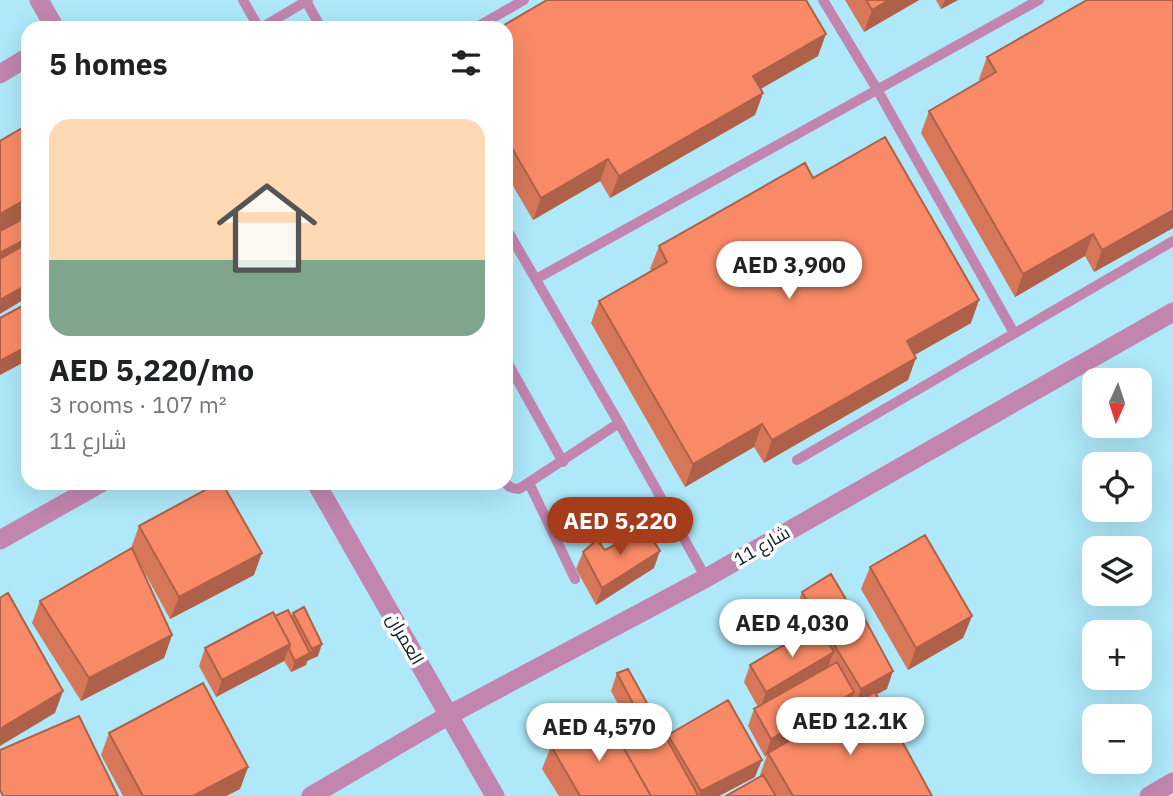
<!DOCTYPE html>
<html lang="en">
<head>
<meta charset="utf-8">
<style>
	body { margin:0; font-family:"IBM Plex Sans",Cairo,sans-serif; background:#f6f6f6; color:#202124; height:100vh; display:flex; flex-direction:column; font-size:26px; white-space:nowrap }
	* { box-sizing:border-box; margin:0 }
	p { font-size:23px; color:#757577 }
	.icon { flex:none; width:38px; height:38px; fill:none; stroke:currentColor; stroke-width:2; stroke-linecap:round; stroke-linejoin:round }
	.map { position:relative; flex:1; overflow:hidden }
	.sheet { position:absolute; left:21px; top:21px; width:492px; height:469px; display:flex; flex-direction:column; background:#fff; border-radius:21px; box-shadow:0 7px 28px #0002 }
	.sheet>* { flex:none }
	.needle { width:46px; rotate:183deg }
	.buttons { position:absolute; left:1082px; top:368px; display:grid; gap:14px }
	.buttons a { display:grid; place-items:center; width:70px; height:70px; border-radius:14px; background:#fff; box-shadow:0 7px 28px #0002; font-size:35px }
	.price { position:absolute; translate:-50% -60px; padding:0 16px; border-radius:24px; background:#fff; color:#222; font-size:23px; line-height:46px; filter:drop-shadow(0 2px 4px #0008) }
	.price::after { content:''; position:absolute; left:50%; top:42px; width:21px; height:16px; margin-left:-10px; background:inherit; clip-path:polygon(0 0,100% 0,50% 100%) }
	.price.selected { background:#a43d1b; color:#fff }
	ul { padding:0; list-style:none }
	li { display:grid; align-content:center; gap:14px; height:371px; padding:0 28px }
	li+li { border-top:2px solid #e0e0e0 }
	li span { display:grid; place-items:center; height:217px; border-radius:21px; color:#555 }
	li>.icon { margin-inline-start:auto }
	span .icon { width:126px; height:126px; fill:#fffc; stroke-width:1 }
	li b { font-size:30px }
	h2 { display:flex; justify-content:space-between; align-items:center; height:84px; padding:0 28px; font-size:30px }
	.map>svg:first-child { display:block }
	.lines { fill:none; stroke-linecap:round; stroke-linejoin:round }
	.service { stroke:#c185b0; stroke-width:10 }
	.minor { stroke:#c185b0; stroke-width:19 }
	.wall { fill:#d67759 }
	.shaded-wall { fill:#ae6148 }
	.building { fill:#f98a67; stroke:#ae6148; stroke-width:2 }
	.labels { text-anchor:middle; stroke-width:7; stroke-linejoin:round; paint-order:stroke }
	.street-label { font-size:18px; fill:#051d23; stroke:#fefefe }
</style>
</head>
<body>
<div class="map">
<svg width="1173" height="796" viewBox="0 0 1173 796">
	<rect width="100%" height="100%" fill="#aee8f9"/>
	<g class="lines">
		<path class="service" d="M243,0L259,28
			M823,0L878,91L1014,333
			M306,1L321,28
			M261,28L308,0
			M475,28L524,0
			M506,228L619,423L706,578
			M536,279L1039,0
			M506,360L563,462
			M797,460L1173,241
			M506,483C509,488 513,489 519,489L619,423
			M529,483L575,579"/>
		<path class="minor" d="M39,0L55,28
			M0,74L28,57
			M316,483L495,796
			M0,540L101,483
			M311,796L449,715L706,578L1173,312
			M1149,796L1173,782"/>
	</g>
	<path class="wall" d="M845,0H919L864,32Z
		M936,0H958L941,9Z
		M1173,0V228L1094,272L1085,256L1015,297L921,133L929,111L980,81L979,79L987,57Z
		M506,28L818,56L760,89L763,93L755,115L610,198L600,181L533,220L506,174Z
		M813,178L971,323L914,355L908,380L764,463L754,447L685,487L591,323L599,301L652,271L650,269L659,246Z
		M139,526L254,575L170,619L135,555L172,635L164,658L81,701L32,623L40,601L131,548Z
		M583,552L654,568L596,605L576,569Z
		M870,567L972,616L963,638L908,670L861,589Z
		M802,592L887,689L876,694L932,796H726L761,776L760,775L767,755L765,757L748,726L754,709L758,707L744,682L750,665L809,630L796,609Z
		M293,613L318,656L307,661L306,665L291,672L284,661L216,697L199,666L205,648L275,616L291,617Z
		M617,673L667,738L668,735L755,777L719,796H559L542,769L551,746L623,747L637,740L611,691Z
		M109,733L248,767L240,789L226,796H123L101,755Z"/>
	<path class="shaded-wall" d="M889,0H919L864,32L872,10Z
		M945,0H958L941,9Z
		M826,34L818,56L745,98L753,76Z
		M763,93L755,115L610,198L619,176Z
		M608,159L600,181L533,220L541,198Z
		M28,198V215L0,232V214Z
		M1173,210V228L1094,272L1102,250Z
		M1093,234L1085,256L1015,297L1023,274Z
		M28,238V247L0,262V253Z
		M28,284V297L0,314V300Z
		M979,300L971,323L899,364L907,341Z
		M28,346V360L0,375V361Z
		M916,358L908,380L764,463L772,440Z
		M762,424L754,447L685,487L693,464Z
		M660,551L654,568L596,605L602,588Z
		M262,553L254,575L170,619L179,597Z
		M972,616L963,638L908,670L916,648Z
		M172,635L164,658L81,701L89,678Z
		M290,644L284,661L216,697L222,680Z
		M322,644L318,656L307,661L312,649Z
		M834,652L827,669L760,709L766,692Z
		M310,653L306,665L291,672L295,661Z
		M893,671L887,689L855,706L861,689Z
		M63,691L55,713L0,746V729Z
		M854,692L848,709L768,753L765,757L771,739Z
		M762,760L755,777L719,796H699L701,791Z
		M248,767L240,789L226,796H193Z"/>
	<path class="building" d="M547,0H806L826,34L753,76L763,93L619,176L608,159L541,198L506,138V28H499Z
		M866,0H889L872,10Z
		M1087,0H1173V210L1102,250L1093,234L1023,274L929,111L996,72L987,57Z
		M22,128L28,138V198L0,214V141Z
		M885,137L979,300L907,341L916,358L772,440L762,424L693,464L599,301L667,262L659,246L805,163L813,178Z
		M28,216V238L0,253V231Z
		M28,243V284L0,300V259Z
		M28,303V346L0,361V318Z
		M218,483H222L262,553L179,597L139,526Z
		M646,529L660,551L602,588L583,552L597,540L605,550Z
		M925,535L972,616L916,648L870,567Z
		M132,548L172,635L89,678L40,601Z
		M831,574L857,618L862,614L893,671L861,689L802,592Z
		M8,593L63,691L0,729V598Z
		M304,607L322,644L312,649L293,613Z
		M288,610L310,653L295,661L289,649L290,644L275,616Z
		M273,612L290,644L222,680L205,648Z
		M818,625L834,652L766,692L750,665Z
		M837,662L854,692L771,739L754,709Z
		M628,669L698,795L697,796H651L623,747L637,740L648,732L617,673Z
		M203,683L248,767L193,796H143L109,733Z
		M875,692L932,796H793L768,753Z
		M728,700L762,760L701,791L668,735Z
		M79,716L118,796H3L0,790V750Z
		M606,717L651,796H580L551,746Z
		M763,775L776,796H726Z"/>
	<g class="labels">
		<g class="street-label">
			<text transform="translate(762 546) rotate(-30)" y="6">شارع 11</text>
			<text transform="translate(405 639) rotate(60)" y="6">العمران</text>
		</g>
	</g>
</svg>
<div class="buttons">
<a><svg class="needle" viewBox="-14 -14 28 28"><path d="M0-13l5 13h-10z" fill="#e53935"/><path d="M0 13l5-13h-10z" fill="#757577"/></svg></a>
<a><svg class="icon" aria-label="locate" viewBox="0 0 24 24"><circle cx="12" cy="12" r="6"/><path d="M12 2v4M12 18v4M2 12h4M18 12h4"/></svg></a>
<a><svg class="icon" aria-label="layers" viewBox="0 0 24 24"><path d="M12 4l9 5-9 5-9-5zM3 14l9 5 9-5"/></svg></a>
<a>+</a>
<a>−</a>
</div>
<b class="price" style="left:789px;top:301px">AED 3,900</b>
<b class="price selected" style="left:620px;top:557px">AED 5,220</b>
<b class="price" style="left:792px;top:659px">AED 4,030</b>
<b class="price" style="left:850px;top:757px">AED 12.1K</b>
<b class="price" style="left:599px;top:763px">AED 4,570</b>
<section class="sheet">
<h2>5 homes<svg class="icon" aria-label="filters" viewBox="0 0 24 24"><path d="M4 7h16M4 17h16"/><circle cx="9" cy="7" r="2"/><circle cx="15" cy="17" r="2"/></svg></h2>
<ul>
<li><span style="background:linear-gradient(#ffd9b3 65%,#7fa58c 0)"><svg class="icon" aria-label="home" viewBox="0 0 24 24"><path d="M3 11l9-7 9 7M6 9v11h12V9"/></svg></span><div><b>AED 5,220/mo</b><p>3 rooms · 107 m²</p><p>شارع 11</p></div></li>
</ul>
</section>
</div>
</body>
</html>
